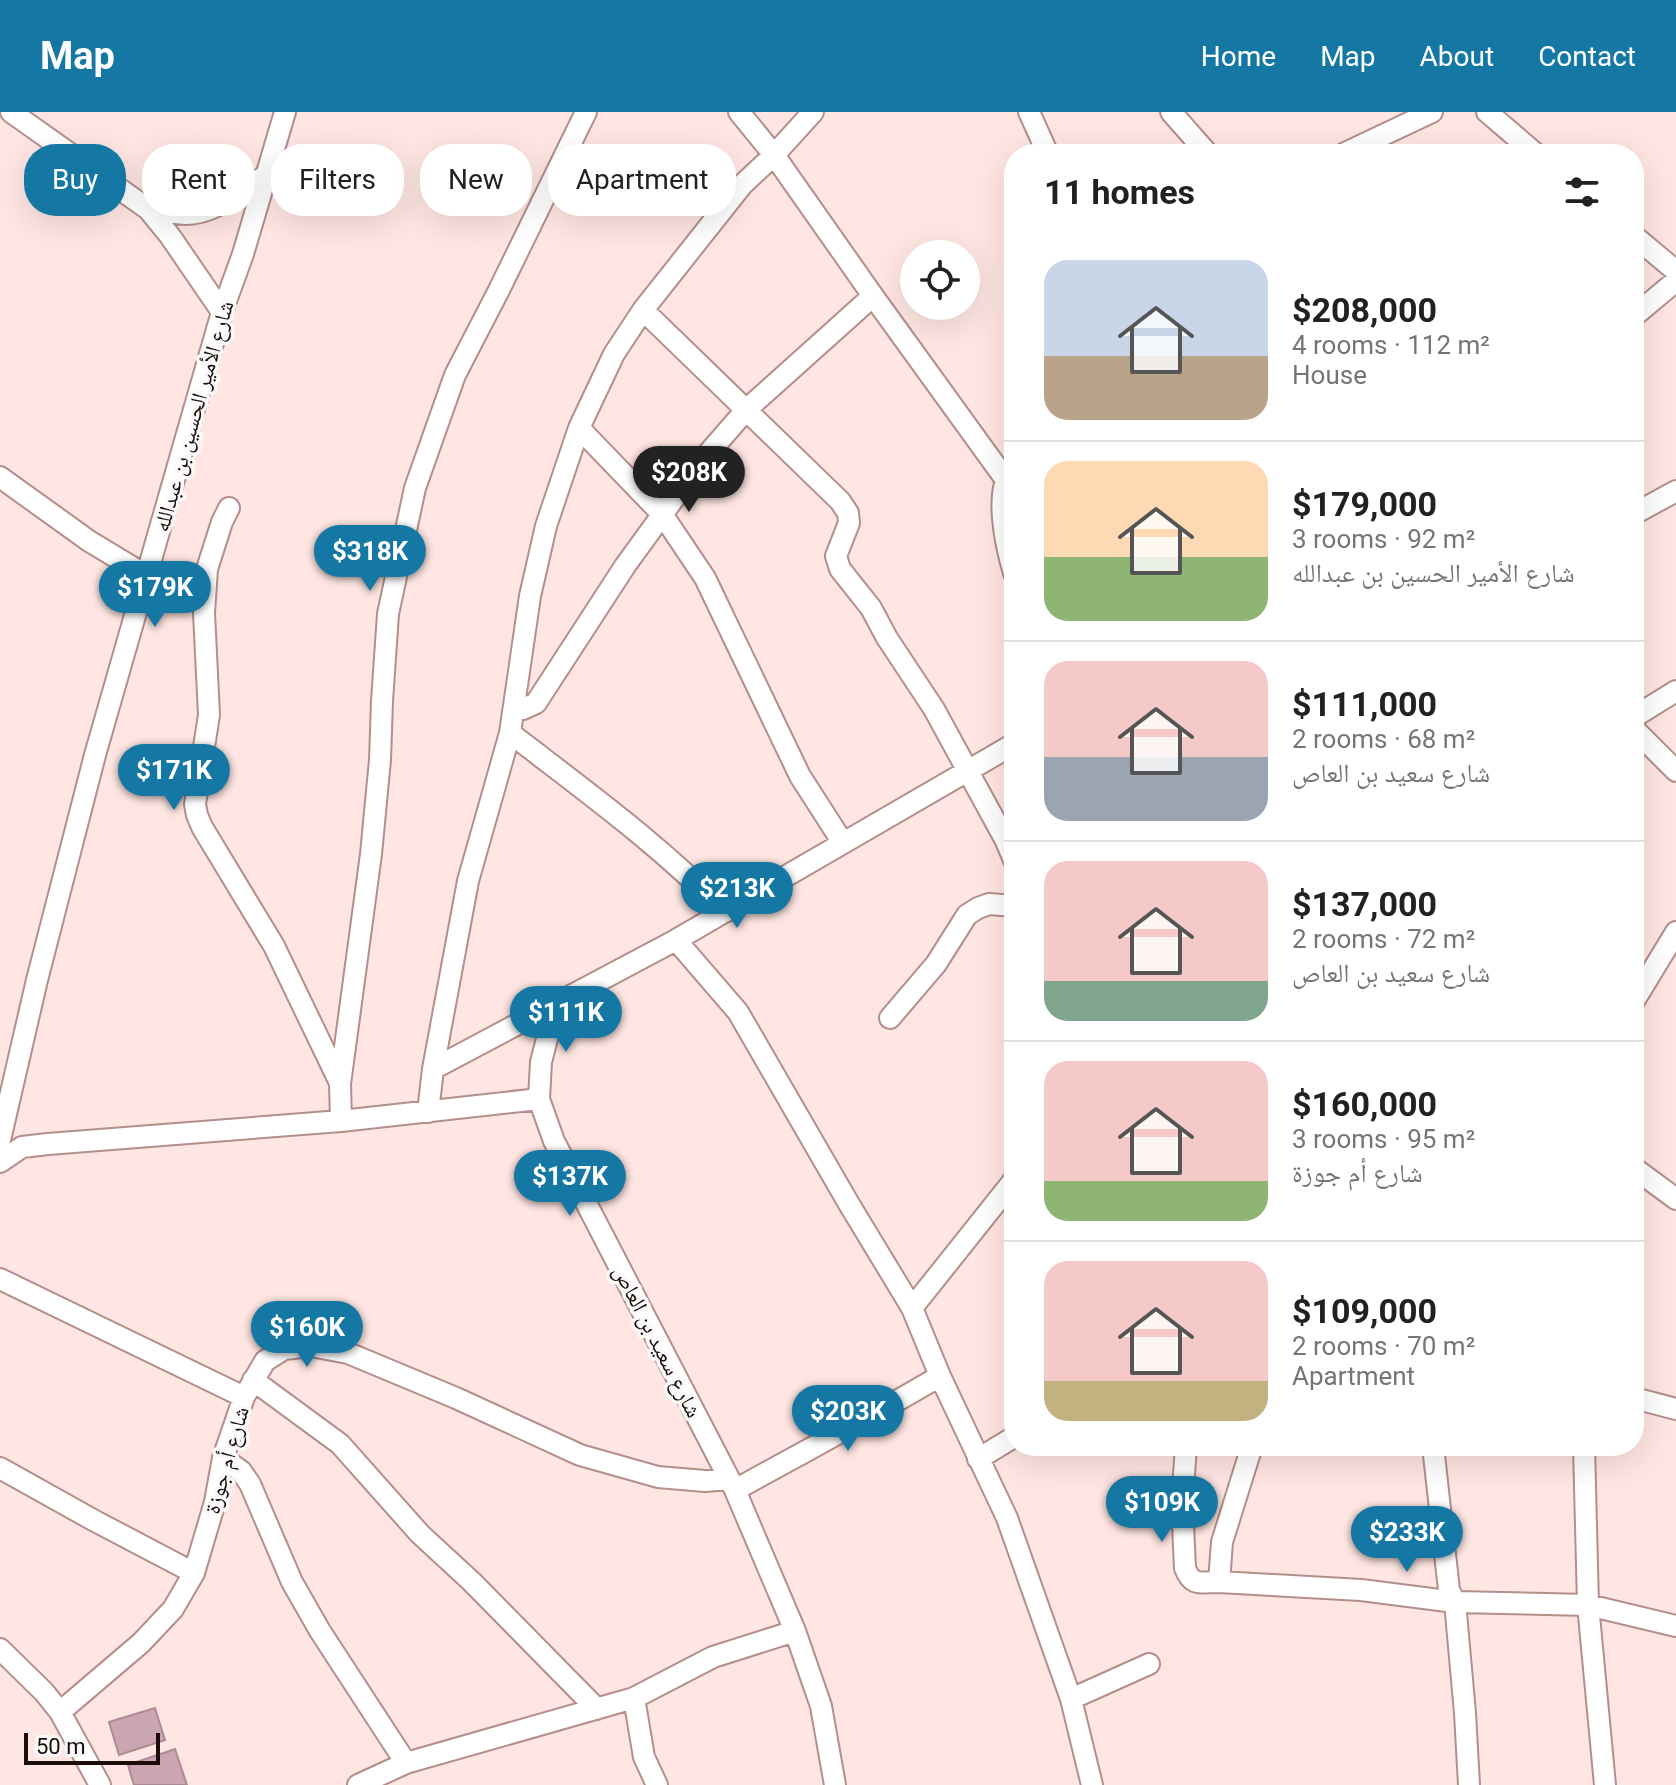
<!DOCTYPE html>
<html lang="en">
<head>
<meta charset="utf-8">
<style>
	body { margin:0; font-family:Roboto,"Noto Naskh Arabic",sans-serif; background:#f6f6f6; color:#202124; height:100vh; display:flex; flex-direction:column; font-size:30px; white-space:nowrap }
	* { box-sizing:border-box; margin:0 }
	p { font-size:26px; color:#757577 }
	.icon { flex:none; width:44px; height:44px; fill:none; stroke:currentColor; stroke-width:2; stroke-linecap:round; stroke-linejoin:round }
	.map { position:relative; flex:1; overflow:hidden }
	.sheet { position:absolute; left:1004px; top:32px; width:640px; height:1312px; display:flex; flex-direction:column; background:#fff; border-radius:32px; box-shadow:0 8px 32px #0002 }
	.sheet>* { flex:none }
	.hud { position:absolute; left:24px; top:32px; width:760px; height:72px; display:flex; gap:16px }
	.buttons { position:absolute; left:900px; top:128px; display:grid; gap:16px }
	.buttons a { display:grid; place-items:center; width:80px; height:80px; border-radius:50%; background:#fff; box-shadow:0 8px 32px #0002; font-size:40px }
	.scale { position:absolute; left:24px; bottom:20px; width:136px; box-sizing:border-box; padding-left:8px; border:4px solid #1a0d0b; border-top:0; font-size:22px; line-height:28px; white-space:nowrap; color:#1a0d0b; -webkit-text-stroke:6px #f9f9f9; paint-order:stroke }
	.price { position:absolute; translate:-50% -68px; padding:0 18px; border-radius:28px; background:#1578a4; color:#fff; font-size:26px; line-height:52px; filter:drop-shadow(0 2px 4px #0008) }
	.price::after { content:''; position:absolute; left:50%; top:48px; width:24px; height:18px; margin-left:-12px; background:inherit; clip-path:polygon(0 0,100% 0,50% 100%) }
	.price.selected { background:#222; color:#fff }
	ul { padding:0; list-style:none }
	li { display:flex; align-items:center; gap:24px; height:200px; padding:0 40px }
	li+li { border-top:2px solid #e0e0e0 }
	li span { display:grid; place-items:center; flex:none; width:224px; height:160px; border-radius:24px; color:#555 }
	li>.icon { margin-inline-start:auto }
	span .icon { width:96px; height:96px; fill:#fffc; stroke-width:1 }
	li b { font-size:34px }
	h2 { display:flex; justify-content:space-between; align-items:center; height:96px; padding:0 40px; font-size:34px }
	.chip { padding:0 28px; border-radius:32px; background:#fff; box-shadow:0 8px 32px #0002; font-size:28px; line-height:72px }
	.chip.selected { background:#1578a4; color:#fff }
	header { display:flex; align-items:center; gap:48px; box-sizing:border-box; height:112px; padding:0 40px; background:#1578a4; color:#fff }
	header strong { font-size:38px }
	nav { display:flex; gap:44px; margin-inline-start:auto; font-size:28px }
	.map>svg:first-child { display:block }
	.building { fill:#cba5b1; stroke:#ae8a95; stroke-width:2 }
	.lines { fill:none; stroke-linecap:round; stroke-linejoin:round }
	.minor-casing { stroke:#b48e89; stroke-width:24 }
	.minor { stroke:#fff; stroke-width:20 }
	.labels { text-anchor:middle; stroke-width:7; stroke-linejoin:round; paint-order:stroke }
	.street-label { font-size:22px; fill:#1a0d0b; stroke:#f9f9f9 }
</style>
</head>
<body>
<header>
<strong>Map</strong>
<nav><a>Home</a><a>Map</a><a>About</a><a>Contact</a></nav>
</header>
<div class="map">
<svg width="1676" height="1673" viewBox="0 0 1676 1673">
	<rect width="100%" height="100%" fill="#ffe6e2"/>
	<path class="building" d="M155,1596L165,1628L119,1643L109,1610Z
		M175,1637L187,1673H134L128,1653Z"/>
	<g class="lines">
		<g class="minor-casing">
			<path id="minor" d="M11,0L148,97L170,124L222,200
				M739,0L774,43L873,184L1006,368
				M1029,0L1048,42
				M1171,0L1208,42
				M1487,0L1536,42
				M1343,42L1432,0
				M148,97C161,98 174,102 186,102C215,102 243,77 267,63
				M1634,124L1676,159
				M643,198L840,389L848,401L849,411L836,444L840,457L871,496L887,526L934,597L1006,729L1014,748
				M1634,204L1676,169
				M579,316L662,402L705,466L800,664L843,731
				M1014,358C1013,360 1007,367 1006,369C997,393 1007,438 1014,461
				M0,365L89,429L147,464
				M229,396L222,410L207,457L204,501L209,603L195,692L197,703L202,715L274,834L340,971
				M1634,402L1676,379
				M513,599L523,597L536,591L625,454L699,352L746,298L873,184
				M1634,605L1676,579
				M1634,617L1676,659
				M510,621C585,679 659,732 725,800
				M676,828L738,900L849,1092L912,1196L940,1264L1007,1406L1071,1587L1092,1673
				M1634,889L1676,820
				M890,906L936,852L967,803L978,796L989,792L1014,794
				M433,957L676,828L1014,632
				M539,987L541,950L556,892
				M428,1000L433,957L468,769L510,621L530,484L546,414L579,316L614,242L643,198L742,73L774,43L813,0
				M341,1009L340,972L371,742L380,648L382,589L388,502L415,376L455,263L499,178L586,0
				M0,1028L37,868L95,643L222,200L243,142L285,0
				M0,1050L22,1035L48,1032L341,1009L539,987L554,1029L735,1378L795,1519L821,1594L835,1673
				M1634,1056L1676,1087
				M0,1167L244,1285
				M912,1196L1014,1068
				M253,1268L340,1332L420,1422L472,1470L597,1597
				M1634,1286L1676,1297
				M1186,1334L1182,1391L1185,1456C1192,1475 1201,1470 1219,1470
				M1252,1334L1222,1430L1219,1470L1361,1478L1455,1490L1588,1493L1676,1514
				M1433,1334L1449,1478L1455,1490L1465,1601L1469,1673
				M1584,1334L1588,1493L1605,1673
				M223,1346L241,1359L250,1372L292,1470L320,1519L406,1651
				M978,1347L1014,1325
				M0,1356L95,1409L194,1461
				M735,1378C803,1340 873,1304 940,1264
				M0,1537L44,1580L60,1600L100,1673
				M634,1586L644,1645L657,1673
				M1071,1587L1149,1552
				M60,1600L141,1531L173,1497L194,1461L215,1390L223,1346L244,1285L265,1249L284,1237L311,1234L348,1241L456,1286L580,1343L658,1365L705,1369L729,1367
				M358,1673L406,1651L634,1586L713,1545L795,1519"/>
		</g>
		<use href="#minor" class="minor"/>
	</g>
	<g class="labels">
		<g class="street-label">
			<text transform="translate(193 304) rotate(-74)" y="8">شارع الأمير الحسين بن عبدالله</text>
			<text transform="translate(658 1229) rotate(63)" y="8">شارع سعيد بن العاص</text>
			<text transform="translate(226 1348) rotate(-74)" y="8">شارع أم جوزة</text>
		</g>
	</g>
</svg>
<div class="buttons">
<a><svg class="icon" aria-label="locate" viewBox="0 0 24 24"><circle cx="12" cy="12" r="6"/><path d="M12 2v4M12 18v4M2 12h4M18 12h4"/></svg></a>
</div>
<div class="scale">50 m</div>
<b class="price selected" style="left:689px;top:402px">$208K</b>
<b class="price" style="left:370px;top:481px">$318K</b>
<b class="price" style="left:155px;top:517px">$179K</b>
<b class="price" style="left:174px;top:700px">$171K</b>
<b class="price" style="left:737px;top:818px">$213K</b>
<b class="price" style="left:566px;top:942px">$111K</b>
<b class="price" style="left:570px;top:1106px">$137K</b>
<b class="price" style="left:307px;top:1257px">$160K</b>
<b class="price" style="left:848px;top:1341px">$203K</b>
<b class="price" style="left:1162px;top:1432px">$109K</b>
<b class="price" style="left:1407px;top:1462px">$233K</b>
<div class="hud">
<a class="chip selected">Buy</a>
<a class="chip">Rent</a>
<a class="chip">Filters</a>
<a class="chip">New</a>
<a class="chip">Apartment</a>
</div>
<section class="sheet">
<h2>11 homes<svg class="icon" aria-label="filters" viewBox="0 0 24 24"><path d="M4 7h16M4 17h16"/><circle cx="9" cy="7" r="2"/><circle cx="15" cy="17" r="2"/></svg></h2>
<ul>
<li><span style="background:linear-gradient(#c9d6e8 60%,#b9a48a 0)"><svg class="icon" aria-label="home" viewBox="0 0 24 24"><path d="M3 11l9-7 9 7M6 9v11h12V9"/></svg></span><div><b>$208,000</b><p>4 rooms · 112 m²</p><p>House</p></div></li>
<li><span style="background:linear-gradient(#ffd9b3 60%,#8fb573 0)"><svg class="icon" aria-label="home" viewBox="0 0 24 24"><path d="M3 11l9-7 9 7M6 9v11h12V9"/></svg></span><div><b>$179,000</b><p>3 rooms · 92 m²</p><p>شارع الأمير الحسين بن عبدالله</p></div></li>
<li><span style="background:linear-gradient(#f6c9c9 60%,#9aa5b1 0)"><svg class="icon" aria-label="home" viewBox="0 0 24 24"><path d="M3 11l9-7 9 7M6 9v11h12V9"/></svg></span><div><b>$111,000</b><p>2 rooms · 68 m²</p><p>شارع سعيد بن العاص</p></div></li>
<li><span style="background:linear-gradient(#f6c9c9 75%,#7fa58c 0)"><svg class="icon" aria-label="home" viewBox="0 0 24 24"><path d="M3 11l9-7 9 7M6 9v11h12V9"/></svg></span><div><b>$137,000</b><p>2 rooms · 72 m²</p><p>شارع سعيد بن العاص</p></div></li>
<li><span style="background:linear-gradient(#f6c9c9 75%,#8fb573 0)"><svg class="icon" aria-label="home" viewBox="0 0 24 24"><path d="M3 11l9-7 9 7M6 9v11h12V9"/></svg></span><div><b>$160,000</b><p>3 rooms · 95 m²</p><p>شارع أم جوزة</p></div></li>
<li><span style="background:linear-gradient(#f6c9c9 75%,#c2b280 0)"><svg class="icon" aria-label="home" viewBox="0 0 24 24"><path d="M3 11l9-7 9 7M6 9v11h12V9"/></svg></span><div><b>$109,000</b><p>2 rooms · 70 m²</p><p>Apartment</p></div></li>
</ul>
</section>
</div>
</body>
</html>
